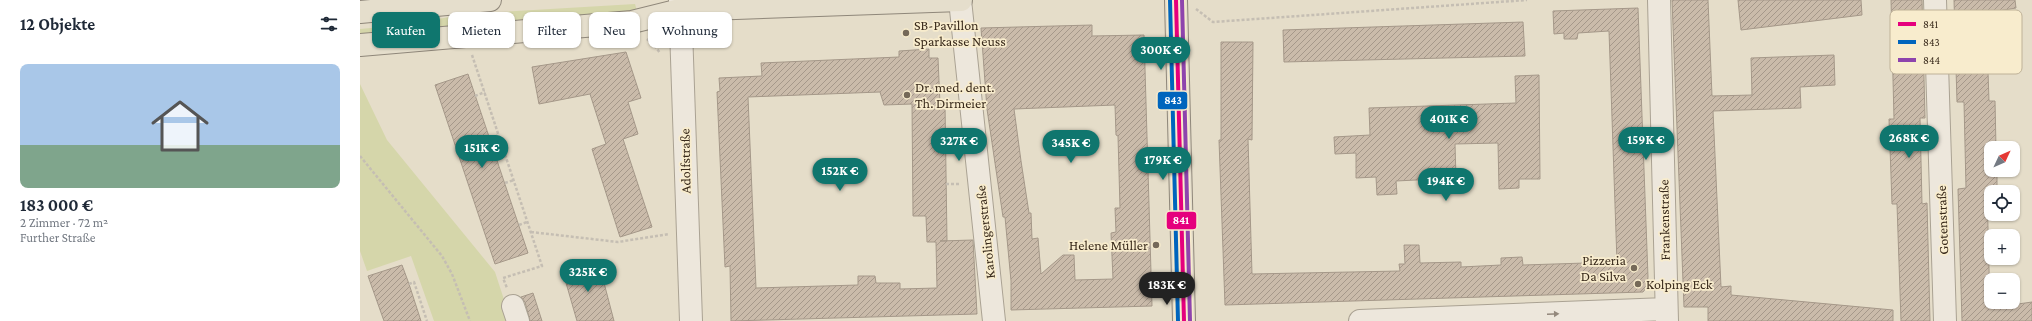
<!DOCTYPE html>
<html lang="de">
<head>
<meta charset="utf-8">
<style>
	body { margin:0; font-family:"Crimson Pro",serif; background:#f6f6f7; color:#1f2937; height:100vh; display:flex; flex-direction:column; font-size:15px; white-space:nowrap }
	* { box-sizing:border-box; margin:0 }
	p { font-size:13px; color:#747a83 }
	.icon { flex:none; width:22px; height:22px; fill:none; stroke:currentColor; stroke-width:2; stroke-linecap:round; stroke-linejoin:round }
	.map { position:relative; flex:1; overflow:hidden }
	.sheet { display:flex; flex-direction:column; background:#fff; width:360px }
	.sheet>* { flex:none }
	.guide { position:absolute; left:12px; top:12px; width:380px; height:36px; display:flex; gap:8px }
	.needle { width:26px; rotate:46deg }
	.tools { position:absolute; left:1624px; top:141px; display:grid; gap:8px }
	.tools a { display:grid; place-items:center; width:36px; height:36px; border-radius:8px; background:#fff; box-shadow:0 1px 3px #0004; font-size:20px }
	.price { position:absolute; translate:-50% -34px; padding:0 9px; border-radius:14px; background:#0f766e; color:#fff; font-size:13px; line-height:26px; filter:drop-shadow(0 1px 2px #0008) }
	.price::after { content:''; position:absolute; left:50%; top:24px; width:12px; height:9px; margin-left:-6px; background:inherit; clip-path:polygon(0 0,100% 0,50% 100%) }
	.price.current { background:#222; color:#fff }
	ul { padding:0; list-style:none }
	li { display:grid; align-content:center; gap:8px; height:212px; padding:0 20px }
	li span { display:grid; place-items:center; height:124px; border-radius:8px; color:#555 }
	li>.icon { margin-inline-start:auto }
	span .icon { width:72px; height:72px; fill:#fffc; stroke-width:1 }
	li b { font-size:17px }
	h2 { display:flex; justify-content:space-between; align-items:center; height:48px; padding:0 20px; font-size:17px }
	.chip { padding:0 14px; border-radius:8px; background:#fff; box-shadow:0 1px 3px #0004; font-size:14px; line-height:36px }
	.chip.current { background:#0f766e; color:#fff }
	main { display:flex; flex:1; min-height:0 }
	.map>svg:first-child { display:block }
	.green { fill:#d5d6aa }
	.building { fill:url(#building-hatch); stroke:#a59889; fill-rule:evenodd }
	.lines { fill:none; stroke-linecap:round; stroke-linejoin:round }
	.minor-casing { stroke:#aaa293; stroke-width:24 }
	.major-casing { stroke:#8f877a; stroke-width:24 }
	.path { stroke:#c5beb3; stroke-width:2.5; stroke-dasharray:3 2; stroke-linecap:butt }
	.minor { stroke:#ede7dc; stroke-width:22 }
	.major { stroke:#e5decc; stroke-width:22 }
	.bus-1-casing { stroke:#f8eccd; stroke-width:7 }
	.bus-2-casing { stroke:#f8eccd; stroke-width:7 }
	.bus-3-casing { stroke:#f8eccd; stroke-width:7 }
	.bus-1 { stroke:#e5007d; stroke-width:4 }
	.bus-2 { stroke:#0065bd; stroke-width:4 }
	.bus-3 { stroke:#8e44ad; stroke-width:4 }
	.oneway { fill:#93887c }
	.poi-dot { fill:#756958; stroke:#f8eccd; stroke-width:1.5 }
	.labels { text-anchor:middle; stroke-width:3.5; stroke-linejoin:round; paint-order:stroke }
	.poi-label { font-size:14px; fill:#392a1b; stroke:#f8eccd; text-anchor:start }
	.street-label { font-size:14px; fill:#392a1b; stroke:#f8eccd }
	.key { fill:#f8eccd; stroke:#bfb298; stroke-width:1 }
	.key-label { font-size:11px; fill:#392a1b }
	.line-badge { stroke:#f8eccd; stroke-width:1.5 }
	.badge-label { font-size:11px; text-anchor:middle; font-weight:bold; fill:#fff }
</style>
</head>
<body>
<main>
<section class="sheet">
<h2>12 Objekte<svg class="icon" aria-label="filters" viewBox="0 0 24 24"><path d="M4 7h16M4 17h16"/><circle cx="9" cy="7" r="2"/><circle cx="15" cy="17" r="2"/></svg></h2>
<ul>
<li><span style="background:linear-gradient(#a9c7e8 65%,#7fa58c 0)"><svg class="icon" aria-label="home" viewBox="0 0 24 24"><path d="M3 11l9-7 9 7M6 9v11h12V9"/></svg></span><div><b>183 000 €</b><p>2 Zimmer · 72 m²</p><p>Further Straße</p></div></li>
</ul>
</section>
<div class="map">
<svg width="1672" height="321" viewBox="0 0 1672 321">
	<defs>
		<pattern id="building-hatch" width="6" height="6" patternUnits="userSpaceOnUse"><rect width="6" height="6" fill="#cabbaa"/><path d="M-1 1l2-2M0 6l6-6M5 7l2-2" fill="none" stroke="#a5988a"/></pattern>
	</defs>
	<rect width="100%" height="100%" fill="#e5ddc9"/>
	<path class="green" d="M275,4L277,11L0,35V29L44,25L106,14Z
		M0,84L27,140L135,272L151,321H74L51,256L7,271L0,251Z"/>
	<path class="building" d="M1312,0H1348L1352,96L1392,95L1391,58L1474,55L1475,85L1440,87L1441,108L1353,111L1361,287L1371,286V295L1533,310V321H1348V307H1324Z
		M1378,0H1501L1502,15L1381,30Z
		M1531,0H1562L1565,118H1560L1562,204L1567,203L1570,321H1541L1537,204H1532L1529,119H1534Z
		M1594,0H1655L1656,8L1626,13L1629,101H1635L1636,148H1631V170H1637V188H1627L1630,308L1672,302V321H1602L1598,189L1606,188L1604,102H1597Z
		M1278,8L1288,277L1287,287L1283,292L865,305L859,140H861V42H893L892,140L888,139L892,274L1040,271L1039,264H1045L1044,245H1059L1060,263L1101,262V267L1141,265V258L1162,257L1163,265L1257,262L1249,31L1218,33L1217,39H1204V33L1194,34L1193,11Z
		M1163,22L1165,56L924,62L923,30Z
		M732,25V36L784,35L792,306L651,310V281L645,217H643L627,109L621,28ZM755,105L756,135L758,136L760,208H755L756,232L751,233L753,279L715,280L714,255H703L681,274L678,238L672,239L671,213H669L661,161L654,109Z
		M569,49V58H578L580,104H585L587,241H580L613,240L617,314L371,321L370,266L365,267L357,92L360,91L359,78L402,76L401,63L539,57V51ZM520,92L524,105L552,104L553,216H566L567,242H576L577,288L540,289V283H516L515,276H498V285L396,288L388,97Z
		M266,52L281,98L268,102L278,134L263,139L292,227L260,237L232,149L246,144L230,94L179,104L172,67Z
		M108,74L168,253L135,264L75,85Z
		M1179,75L1180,179H1159V188L1139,189L1138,143L1095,144L1096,178L1036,181L1037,194L1017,195L1016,177L996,178V153L975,154L974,137L1010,135L1009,108L1156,103L1155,76Z
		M238,260L254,321H217L202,269Z
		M42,265L49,284L61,321H24L8,276Z
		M173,293L182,321H170L165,302L161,297Z"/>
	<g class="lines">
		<g class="minor-casing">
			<path id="minor" d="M320,0L331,321
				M600,0L634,321
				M1299,0L1307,321
				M1575,0L1585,321
				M153,306L158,321
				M1000,321L1306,309"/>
		</g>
		<g class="major-casing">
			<path id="major" d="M816,0L824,321
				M0,12L130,0
				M0,45L272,22L320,10L601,0"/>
		</g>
		<path class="path" d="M836,9L853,22L1167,0
			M287,39L294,45L300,53
			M342,40L349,34
			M112,55L182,266L143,278L147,288
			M115,96L125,92
			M130,139L139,135
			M586,150L597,149
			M0,156L82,256L92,274L110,321
			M145,183L154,180
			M586,184H600
			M159,225L167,222
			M171,232L258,242L309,234
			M49,284L54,282L67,321"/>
		<use href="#minor" class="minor"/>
		<use href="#major" class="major"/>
		<g class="bus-1-casing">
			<path id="bus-1" d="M816,0L824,321"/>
		</g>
		<g class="bus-2-casing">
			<path id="bus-2" d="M810,0L818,321"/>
		</g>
		<g class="bus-3-casing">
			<path id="bus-3" d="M822,0L830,321"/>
		</g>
		<use href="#bus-1" class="bus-1"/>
		<use href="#bus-2" class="bus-2"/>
		<use href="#bus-3" class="bus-3"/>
	</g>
	<defs><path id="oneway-solid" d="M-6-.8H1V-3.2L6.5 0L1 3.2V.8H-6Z"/></defs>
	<use class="oneway" href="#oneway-solid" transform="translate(1193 314) rotate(-2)"/>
	<g class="poi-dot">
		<circle cx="546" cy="33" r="4"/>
		<circle cx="547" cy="95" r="4"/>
		<circle cx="796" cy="245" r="4"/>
		<circle cx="1274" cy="268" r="4"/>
		<circle cx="1278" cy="284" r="4"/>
	</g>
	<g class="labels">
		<g class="poi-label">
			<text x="554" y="30">SB-Pavillon<tspan x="554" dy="16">Sparkasse Neuss</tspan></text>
			<text x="555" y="92">Dr. med. dent.<tspan x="555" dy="16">Th. Dirmeier</tspan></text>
			<text x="788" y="250" text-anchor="end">Helene Müller</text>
			<text x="1266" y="265" text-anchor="end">Pizzeria<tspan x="1266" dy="16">Da Silva</tspan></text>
			<text x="1286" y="289">Kolping Eck</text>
		</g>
		<g class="street-label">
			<text transform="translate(325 161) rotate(-91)" y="5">Adolfstraße</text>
			<text transform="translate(1304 220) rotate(-91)" y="5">Frankenstraße</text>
			<text transform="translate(1582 220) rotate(-92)" y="5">Gotenstraße</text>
			<text transform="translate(625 232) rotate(-96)" y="5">Karolingerstraße</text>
		</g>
	</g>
	<rect x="1530" y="10" width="132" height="64" rx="6" class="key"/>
	<rect x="1538" y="22" width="18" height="4" fill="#e5007d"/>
	<rect x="1538" y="40" width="18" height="4" fill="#0065bd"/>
	<rect x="1538" y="58" width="18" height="4" fill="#8e44ad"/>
	<g class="key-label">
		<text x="1563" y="28">841</text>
		<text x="1563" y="46">843</text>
		<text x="1563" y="64">844</text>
	</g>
	<g class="line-badge">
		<rect x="797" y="91" width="31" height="19" rx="4" fill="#0065bd"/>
		<rect x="806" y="211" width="31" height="19" rx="4" fill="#e5007d"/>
	</g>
	<g class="badge-label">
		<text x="813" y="104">843</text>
		<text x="821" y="224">841</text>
	</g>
</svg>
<div class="tools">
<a><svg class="needle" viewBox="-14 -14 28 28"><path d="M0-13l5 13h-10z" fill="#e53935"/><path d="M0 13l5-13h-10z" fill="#747a83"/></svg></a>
<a><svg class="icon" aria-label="locate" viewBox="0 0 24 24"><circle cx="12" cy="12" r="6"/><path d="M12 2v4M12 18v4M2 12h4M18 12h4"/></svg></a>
<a>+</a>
<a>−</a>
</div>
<b class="price" style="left:801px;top:71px">300K €</b>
<b class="price" style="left:1089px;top:140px">401K €</b>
<b class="price" style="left:1549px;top:159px">268K €</b>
<b class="price" style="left:1286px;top:161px">159K €</b>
<b class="price" style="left:599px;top:162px">327K €</b>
<b class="price" style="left:711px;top:164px">345K €</b>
<b class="price" style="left:122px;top:169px">151K €</b>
<b class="price" style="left:803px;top:181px">179K €</b>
<b class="price" style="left:480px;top:192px">152K €</b>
<b class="price" style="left:1086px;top:202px">194K €</b>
<b class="price" style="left:228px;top:293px">325K €</b>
<b class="price current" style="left:807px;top:306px">183K €</b>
<div class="guide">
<a class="chip current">Kaufen</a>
<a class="chip">Mieten</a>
<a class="chip">Filter</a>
<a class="chip">Neu</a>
<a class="chip">Wohnung</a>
</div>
</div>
</main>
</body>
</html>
